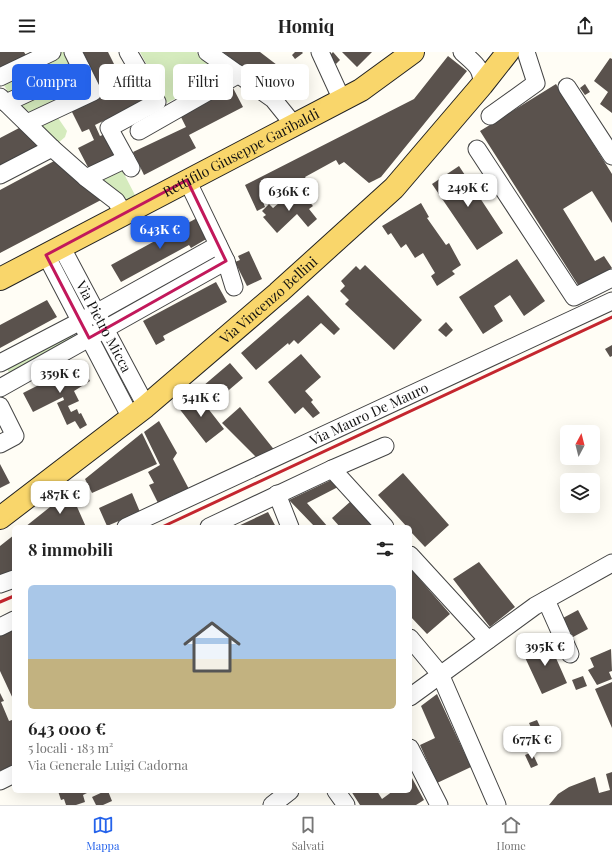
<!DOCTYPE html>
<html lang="it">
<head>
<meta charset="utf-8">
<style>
	body { margin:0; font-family:"Playfair Display",serif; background:#f6f6f6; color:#222; height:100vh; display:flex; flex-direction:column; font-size:15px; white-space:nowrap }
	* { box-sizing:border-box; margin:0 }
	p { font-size:13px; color:#767676 }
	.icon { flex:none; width:22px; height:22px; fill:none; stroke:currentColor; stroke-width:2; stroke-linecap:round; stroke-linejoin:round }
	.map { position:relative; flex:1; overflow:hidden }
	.panel { position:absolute; left:12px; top:473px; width:400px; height:268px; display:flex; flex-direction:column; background:#fff; border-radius:6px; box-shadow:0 4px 16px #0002 }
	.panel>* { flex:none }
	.hud { position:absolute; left:12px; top:12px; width:400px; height:36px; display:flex; gap:8px }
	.needle { width:26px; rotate:7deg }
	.tools { position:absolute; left:560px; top:373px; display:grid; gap:8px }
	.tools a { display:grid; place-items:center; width:40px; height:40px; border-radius:6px; background:#fff; box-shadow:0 4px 16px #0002; font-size:20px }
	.price { position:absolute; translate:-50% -34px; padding:0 9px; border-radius:8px; background:#fff; color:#222; font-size:13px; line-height:26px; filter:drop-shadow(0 1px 2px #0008) }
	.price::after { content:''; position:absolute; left:50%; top:24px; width:12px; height:9px; margin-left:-6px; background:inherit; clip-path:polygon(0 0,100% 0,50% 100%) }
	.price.on { background:#2563eb; color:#fff }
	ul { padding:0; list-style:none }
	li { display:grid; align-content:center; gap:8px; height:212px; padding:0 16px }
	li span { display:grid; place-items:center; height:124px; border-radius:6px; color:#555 }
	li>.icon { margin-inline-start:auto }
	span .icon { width:72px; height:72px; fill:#fffc; stroke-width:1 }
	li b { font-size:17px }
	h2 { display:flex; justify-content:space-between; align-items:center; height:48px; padding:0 16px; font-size:17px }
	.chip { padding:0 14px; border-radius:6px; background:#fff; box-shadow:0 4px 16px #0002; font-size:14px; line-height:36px }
	.chip.on { background:#2563eb; color:#fff }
	header { display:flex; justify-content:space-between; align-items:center; height:52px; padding:0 16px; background:#fff; font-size:18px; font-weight:700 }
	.tab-bar { display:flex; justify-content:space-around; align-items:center; height:56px; border-top:1px solid #e0e0e0; background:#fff; font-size:11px; color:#767676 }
	.tab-bar a { display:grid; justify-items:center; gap:2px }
	.tab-bar .on { color:#2563eb }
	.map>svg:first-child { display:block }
	.green { fill:#d5ebbd }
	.building { fill:#5a524d }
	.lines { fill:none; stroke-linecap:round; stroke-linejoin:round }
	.minor-casing { stroke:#444; stroke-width:19 }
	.major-casing { stroke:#222; stroke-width:24 }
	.minor { stroke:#fff; stroke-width:17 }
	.major { stroke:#f9d66b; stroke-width:22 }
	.rail { stroke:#c4262e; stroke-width:3 }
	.marked { fill:none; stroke:#c2185b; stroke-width:3; stroke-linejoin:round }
	.labels { text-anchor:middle; stroke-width:4; stroke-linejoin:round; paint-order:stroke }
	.street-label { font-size:14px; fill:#111; stroke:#fff }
</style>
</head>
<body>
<header><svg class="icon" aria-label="menu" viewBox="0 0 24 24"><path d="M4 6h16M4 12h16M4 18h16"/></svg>Homiq<svg class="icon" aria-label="share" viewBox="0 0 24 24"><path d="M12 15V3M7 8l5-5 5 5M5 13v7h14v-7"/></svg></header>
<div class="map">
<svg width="612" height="753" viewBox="0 0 612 753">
	<rect width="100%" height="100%" fill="#fffdf5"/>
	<path class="green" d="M60,0H70L72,11L10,43L2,30Z
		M140,0H196L223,21L167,51Z
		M68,28L74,41L33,62L24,56L21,50Z
		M56,63L67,79L65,85L57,92L40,75Z
		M122,118L136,145L128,149L99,129Z
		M210,204L213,210L134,251L131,246Z
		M72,282L75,287L10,322L7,317Z
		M106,293L129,339L125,341L102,295Z"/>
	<path class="building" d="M0,0H24L26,3L0,16Z
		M83,0H108L119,22L113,25L117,35L133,27L144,49L95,73L100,84L105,82L117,106L90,119L78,96L94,88L89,77L82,80L71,58L111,38L106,28L99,32Z
		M223,0H260L294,26L281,44Z
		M295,0H302L303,1L295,7L292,3Z
		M333,0L340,8L336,12L329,4Z
		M342,0H372L357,15Z
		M448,4L467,19L381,125L369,131L344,110L339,113L336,108L305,125L309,132L301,136L298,130L279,139L282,144L277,147L274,141L262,147L265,155L257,159L245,133L414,47Z
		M610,6L612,7V61L600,52L608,40L594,29Z
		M74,25L80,38L74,41L68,28Z
		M556,32L612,122V171L592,139L563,157L595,209L604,204L612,216L580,236L480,79Z
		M585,32L590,40L585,43L580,36Z
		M232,34L243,55L189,83L196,96L144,123L133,100L186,75L179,61Z
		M21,75L42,94L0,116V86Z
		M56,108L101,148L0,201V138Z
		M459,114L503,181L477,198L432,132Z
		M300,139L313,154L309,157L317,167L308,175L297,162L277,181L263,165L266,163L262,159L269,152L273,156L285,146L288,149Z
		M421,151L429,165L427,166L446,193L449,191L461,213L452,219L455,222L437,234L431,224L435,221L423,201L415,206L406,192L401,196L391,181L388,183L382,174Z
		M197,166L208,186L191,196L189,193L121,230L111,213Z
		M249,199L262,227L247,234L235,210L240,208L238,204Z
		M517,207L545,249L524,264L510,243L494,254L503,269L483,282L459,245Z
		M365,213L422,268L394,298L345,252L349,248L340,239L345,234L341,229L356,214L360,218Z
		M216,230L227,250L163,284L165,288L156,293L143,269Z
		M308,243L340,277L334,283L321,271L298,292L294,288L289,293L288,291L256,318L241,301Z
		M47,248L57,265L0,296V273Z
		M446,270L453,278L446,285L438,278Z
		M612,293V304L610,305L605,297Z
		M301,302L321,325L305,339L313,348L311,350L320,361L313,366L303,355L295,362L268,330Z
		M230,311L243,326L216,349L203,334Z
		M80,312L90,329L74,339L79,349L68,354L71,360L77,357L79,362L81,361L87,373L80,377L75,369L67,373L57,351L64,348L63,345L33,360L23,341Z
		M196,341L224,377L206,391L178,355Z
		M240,355L276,400L273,402L270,398L259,408L222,371Z
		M159,369L177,401L173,407L190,439L176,445L175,442L158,451L149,433L154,431L148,420L160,413L144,380Z
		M142,381L157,412L92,441L85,427Z
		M0,412L10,431L0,436Z
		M403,421L449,473L425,495L410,479V475H407L378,443Z
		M331,428L338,435L307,451L328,475H315L289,448Z
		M70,439L86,475H25Z
		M132,441L140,460L107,474L99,456Z
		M351,449L374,475H340L332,466Z
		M268,460L276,475H236Z
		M14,483V520L0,527V494Z
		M479,510L515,555L490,575L453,527Z
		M410,516L450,562L427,582L410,564Z
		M578,558L588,577L573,585L563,566Z
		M12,578L14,582V649L0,619V583Z
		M548,588L567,631L542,642L522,599Z
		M611,597L612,619L609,620L612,627L597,633L588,618L594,615L590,606Z
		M583,624L587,634L576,638L572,628Z
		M612,630V676L595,637Z
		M0,641L4,649L1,650L9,669L12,668L14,673V713L0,719Z
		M437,642L471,715L437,731L420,693L435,686L421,654Z
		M537,668L544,683L532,691L528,685L534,682L529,671Z
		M532,700L538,713L531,716L525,703Z
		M612,720V753H549L558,742L569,735L595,725L599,741L610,738L606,722Z
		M412,726L424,748L416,753H360L351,739H377L382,747L393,739H410V727Z
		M58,739H88L89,740L83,743L85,750L76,753H66L64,747L61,748Z
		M105,739H108L112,749L103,753H96L92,745Z"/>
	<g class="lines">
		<g class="minor-casing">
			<g id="minor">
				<path d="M128,0L157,50L109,76L131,116"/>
				<path d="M207,0L273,47L294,73"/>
				<path d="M320,0L342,48"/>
				<path d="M462,0C475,12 482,15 482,33"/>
				<path d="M0,25L52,0"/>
				<path d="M567,35L612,104"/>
				<path d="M0,45L52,96L86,126L116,149L124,162"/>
				<path d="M6,51L81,16"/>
				<path d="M490,64L536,31L526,0"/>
				<path d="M27,71L93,40L73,0"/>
				<path d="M139,79L239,22"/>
				<path d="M477,97L574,245L612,226"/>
				<path d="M0,123L52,96"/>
				<path d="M86,126L126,107"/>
				<path d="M187,128L226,209L234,235"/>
				<path id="s1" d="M62,196L146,354"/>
				<path d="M46,203L131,366"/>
				<path d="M0,311L96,261L218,193"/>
				<path d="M0,336L226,209"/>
				<path d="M0,354L15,384L0,392"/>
				<path d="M332,417L385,475"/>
				<path d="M277,442L290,475"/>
				<path id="s2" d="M126,475L612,249"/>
				<path d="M209,475L332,417L385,394"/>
				<path d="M410,503L488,588"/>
				<path d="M0,532L14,527"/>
				<path d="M546,548L570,602"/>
				<path d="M0,575L14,568"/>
				<path d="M410,586L440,622L497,753"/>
				<path d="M410,645L535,554L612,511"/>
				<path d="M410,696L439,753"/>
				<path d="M0,729L14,722"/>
				<path d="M336,739L346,753"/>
				<path d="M272,753L290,739"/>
			</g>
		</g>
		<g class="major-casing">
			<g id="major">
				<path id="s3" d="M0,227L361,38L413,0"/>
				<path id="s4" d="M0,466L145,355L278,241L394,136L482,33L508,0"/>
			</g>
		</g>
		<use href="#minor" class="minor"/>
		<use href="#major" class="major"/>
		<path class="rail" d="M162,475L612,265
			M0,550L14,544"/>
	</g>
	<path class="marked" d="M187,128L226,209L89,286L46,203Z"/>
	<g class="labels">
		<g class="street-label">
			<text dy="5" stroke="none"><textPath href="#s3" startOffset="272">Rettifilo Giuseppe Garibaldi</textPath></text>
			<text dy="5" stroke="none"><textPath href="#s4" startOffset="346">Via Vincenzo Bellini</textPath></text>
			<text dy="5" stroke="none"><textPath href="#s1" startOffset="89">Via Pietro Micca</textPath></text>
			<text dy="5" stroke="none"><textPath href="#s2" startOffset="268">Via Mauro De Mauro</textPath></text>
		</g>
	</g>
</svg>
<div class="tools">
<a><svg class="needle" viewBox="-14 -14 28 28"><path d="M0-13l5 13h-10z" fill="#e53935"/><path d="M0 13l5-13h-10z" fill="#767676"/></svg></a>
<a><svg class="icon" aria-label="layers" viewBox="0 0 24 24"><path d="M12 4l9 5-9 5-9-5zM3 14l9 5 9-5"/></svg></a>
</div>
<b class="price" style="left:468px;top:156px">249K €</b>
<b class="price" style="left:289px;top:160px">636K €</b>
<b class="price on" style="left:160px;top:198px">643K €</b>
<b class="price" style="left:60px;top:342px">359K €</b>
<b class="price" style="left:201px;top:366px">541K €</b>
<b class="price" style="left:60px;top:463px">487K €</b>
<b class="price" style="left:545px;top:615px">395K €</b>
<b class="price" style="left:532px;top:708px">677K €</b>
<div class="hud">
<a class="chip on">Compra</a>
<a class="chip">Affitta</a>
<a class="chip">Filtri</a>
<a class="chip">Nuovo</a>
</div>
<section class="panel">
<h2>8 immobili<svg class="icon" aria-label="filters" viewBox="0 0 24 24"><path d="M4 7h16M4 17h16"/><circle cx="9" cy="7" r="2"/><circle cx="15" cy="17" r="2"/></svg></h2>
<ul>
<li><span style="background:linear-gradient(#a9c7e8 60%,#c2b280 0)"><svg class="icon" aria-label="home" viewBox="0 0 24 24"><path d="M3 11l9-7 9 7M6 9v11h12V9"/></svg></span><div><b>643 000 €</b><p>5 locali · 183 m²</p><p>Via Generale Luigi Cadorna</p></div></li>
</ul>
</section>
</div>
<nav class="tab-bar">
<a class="on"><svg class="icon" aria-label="map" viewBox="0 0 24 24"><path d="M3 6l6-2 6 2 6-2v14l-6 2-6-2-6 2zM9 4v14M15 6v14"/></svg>Mappa</a>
<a><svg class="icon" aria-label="saved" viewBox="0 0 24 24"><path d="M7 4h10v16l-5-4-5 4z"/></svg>Salvati</a>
<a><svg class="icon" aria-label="home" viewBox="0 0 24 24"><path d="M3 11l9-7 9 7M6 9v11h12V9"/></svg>Home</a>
</nav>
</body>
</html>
